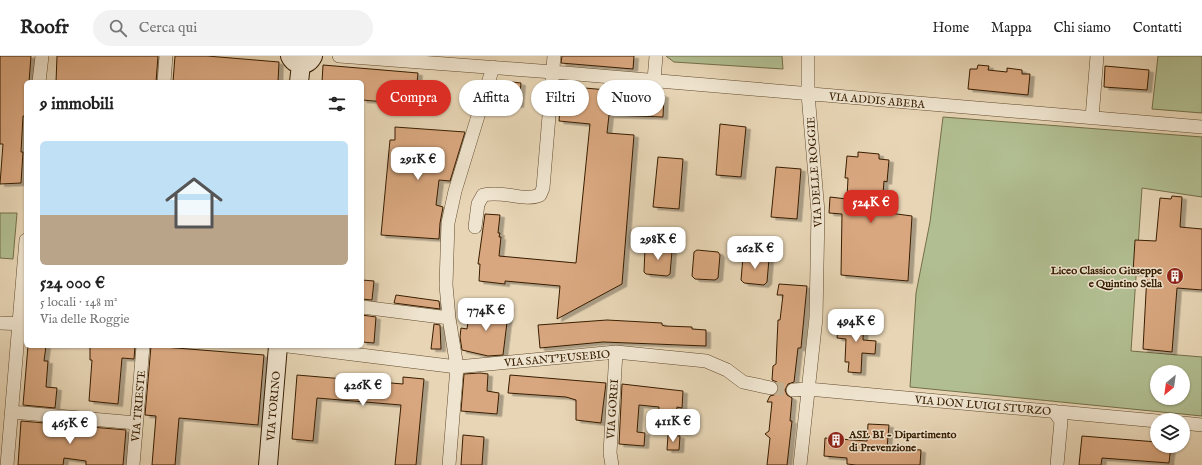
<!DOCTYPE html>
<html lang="it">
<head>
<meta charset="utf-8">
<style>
	body { margin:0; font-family:"IM FELL English",serif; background:#f2f2f2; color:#222; height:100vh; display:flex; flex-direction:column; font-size:15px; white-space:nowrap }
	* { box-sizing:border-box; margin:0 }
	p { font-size:13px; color:#767676 }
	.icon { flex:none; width:22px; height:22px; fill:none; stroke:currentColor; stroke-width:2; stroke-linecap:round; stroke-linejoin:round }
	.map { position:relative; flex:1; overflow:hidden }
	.drawer { position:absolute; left:24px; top:24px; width:340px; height:268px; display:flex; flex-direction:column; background:#fff; border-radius:6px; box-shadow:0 1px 3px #0004 }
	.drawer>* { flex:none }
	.hud { position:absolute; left:376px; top:24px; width:380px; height:36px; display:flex; gap:8px }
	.needle { width:26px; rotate:209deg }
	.controls { position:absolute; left:1150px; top:309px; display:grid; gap:8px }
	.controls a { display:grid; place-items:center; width:40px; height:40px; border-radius:50%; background:#fff; box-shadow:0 1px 3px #0004; font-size:20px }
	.price { position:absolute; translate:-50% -34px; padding:0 9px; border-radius:8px; background:#fff; color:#222; font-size:13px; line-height:26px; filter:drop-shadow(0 1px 2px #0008) }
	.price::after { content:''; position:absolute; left:50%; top:24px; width:12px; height:9px; margin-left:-6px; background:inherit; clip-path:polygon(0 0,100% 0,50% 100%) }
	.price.selected { background:#d93025; color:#fff }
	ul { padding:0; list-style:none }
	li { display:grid; align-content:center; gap:8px; height:212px; padding:0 16px }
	li span { display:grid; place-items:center; height:124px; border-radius:6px; color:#555 }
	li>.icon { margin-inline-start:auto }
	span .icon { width:72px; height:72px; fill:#fffc; stroke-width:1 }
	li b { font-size:17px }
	h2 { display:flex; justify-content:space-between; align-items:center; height:48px; padding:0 16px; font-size:17px }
	.pill { padding:0 14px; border-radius:18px; background:#fff; box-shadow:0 1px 3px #0004; font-size:14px; line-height:36px }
	.pill.selected { background:#d93025; color:#fff }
	header { display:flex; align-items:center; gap:24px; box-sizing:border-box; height:56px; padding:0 20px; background:#fff; border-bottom:1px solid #e0e0e0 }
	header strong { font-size:19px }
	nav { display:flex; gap:22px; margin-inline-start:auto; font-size:14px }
	.search { width:280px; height:36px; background:#f2f2f2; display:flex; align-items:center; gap:10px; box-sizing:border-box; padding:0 14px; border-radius:22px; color:#767676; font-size:15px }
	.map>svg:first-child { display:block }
	.green { fill:#b1be91; stroke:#746e48; fill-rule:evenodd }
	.building { fill:#d9a77f; stroke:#371d00; filter:url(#shadow) }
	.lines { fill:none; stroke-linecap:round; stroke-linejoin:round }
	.street-tunnel { stroke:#c4b091; stroke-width:13; stroke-dasharray:13 6; stroke-linecap:butt }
	.street-casing { stroke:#634b2d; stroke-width:14 }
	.secondary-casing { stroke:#371d00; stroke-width:20 }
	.street { stroke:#efe4cf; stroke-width:13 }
	.secondary { stroke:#efe4cf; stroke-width:18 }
	.labels { text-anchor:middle; stroke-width:3; stroke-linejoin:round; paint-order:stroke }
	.street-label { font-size:11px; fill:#371d00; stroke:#efe4cf }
	.poi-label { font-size:11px; font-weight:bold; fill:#371d00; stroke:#efe4cf; text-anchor:end }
</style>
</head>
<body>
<header>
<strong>Roofr</strong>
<div class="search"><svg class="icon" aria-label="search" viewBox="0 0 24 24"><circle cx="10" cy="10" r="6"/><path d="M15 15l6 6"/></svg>Cerca qui</div>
<nav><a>Home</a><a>Mappa</a><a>Chi siamo</a><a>Contatti</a></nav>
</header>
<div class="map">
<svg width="1202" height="409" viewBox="0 0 1202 409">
	<defs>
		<filter id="shadow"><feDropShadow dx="4.5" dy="2.5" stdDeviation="0" flood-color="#0004"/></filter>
	</defs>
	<rect width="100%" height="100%" fill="#e7d5b5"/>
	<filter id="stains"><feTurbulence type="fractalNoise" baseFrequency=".005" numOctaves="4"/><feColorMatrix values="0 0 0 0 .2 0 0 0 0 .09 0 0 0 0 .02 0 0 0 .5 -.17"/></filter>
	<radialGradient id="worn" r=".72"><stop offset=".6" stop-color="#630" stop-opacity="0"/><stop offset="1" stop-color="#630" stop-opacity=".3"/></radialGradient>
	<path class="green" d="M666,0H782L783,13L674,6Z
		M1158,0H1202V57L1152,53Z
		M943,61L1202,81V141L1142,132L1131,295L1202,301V360L910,331L916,237L930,166ZM1157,316H1183V342H1157Z
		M0,157H17L13,203L0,202Z"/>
	<path class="building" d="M0,0H31L29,26H26V60H23L21,96H23L21,127L0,128L3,88H0Z
		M57,0H158L156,26H56Z
		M175,0H207L279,6L278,26H173Z
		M562,0H634L633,13L561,7Z
		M323,9L418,17L416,38H411L410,48L362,44V26H322Z
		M978,9L989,10L988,14L1007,16V12L1022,14V18H1030L1028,39L968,33L970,13H977Z
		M1105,10L1149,14L1147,34L1104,31Z
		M504,25L521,27L519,49L506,48L507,44L497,43L499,31Z
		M562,30L664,39L663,61L609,59L607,77L634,79L622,228L557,263L560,230L505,225V228L479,225L480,208H478L485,158L500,159L498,177H500L499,181H501L499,200L576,207L590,68L559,65Z
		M720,68L746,71L741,121L716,119Z
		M395,71L465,76L450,125L439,124L436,149L443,151L440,167L439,183L381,179L390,84H395Z
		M858,96L879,98V103L889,104L887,126L884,125L883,138L876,137L874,155L912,160L908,225L841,219L842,158L829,157L830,141L847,143L848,122H845L847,100L858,101Z
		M658,101L683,103L679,153L653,151Z
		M776,111L801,113L797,163L771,161Z
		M1172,140L1182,141L1180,171L1202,173V234L1177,232L1172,296L1143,293L1147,218L1133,217L1135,184L1156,185L1160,142L1171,143Z
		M649,190L669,191L672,195L670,218L667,220L646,218L644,216L645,192Z
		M697,194L718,196L720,199L718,222L715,224L695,223L692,220L694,196Z
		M746,198L766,200L769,203L767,226L764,229L744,227L741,224L743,201Z
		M362,224L374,225L372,244L362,243Z
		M779,228L807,230L801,292H798L794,326L788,328L785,334L787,339L792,342L790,365H792L787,409H767L770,382L765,378L769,375L772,346H767L770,340L777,338L779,333L777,326L772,324L773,310L776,308L778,264H780L783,239H777Z
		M396,239L439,245L440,253L394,247Z
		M491,247L509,250L503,299L488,300L462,294L460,281L461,272L467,273L469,258L491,261Z
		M362,259L376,261L374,287L362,286Z
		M852,259L864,260L863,284L876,285L875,298L862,297L861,317L848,316L849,306H845L846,283L837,282L838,270L851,271Z
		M607,264L662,267V269L665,270L692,271V273L706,274V290L603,286L540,292L538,269Z
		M434,268L440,269L441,293H431Z
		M28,290H46L44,305H48L46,331L57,332L55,352L23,349Z
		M90,290H135L134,303L122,302L118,348L89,345L92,304H90Z
		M151,290L264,299L258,369L179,362L175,409H152L156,360L145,359Z
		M480,317L488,318L487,335L499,337L497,358L461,355L464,318Z
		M297,319L403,328V321L424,323L416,409H395L401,349L317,342L313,385L292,383Z
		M510,319L606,327L601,367L576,364V344L566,341L508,337Z
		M622,328L683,335L682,352L677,351L675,373L657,372L659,351L639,349L637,376L645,377L644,390L619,388Z
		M21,365L126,374L123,409H86V405L64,402L63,409H18Z
		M868,368L889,369L887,392L921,394L920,409H856L847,408V402L824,400L825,382L867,385Z
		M463,379L484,381L482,409H461Z
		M668,379L680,380L679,394H667Z
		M1082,380L1157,386V390H1171L1169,407L1102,402L1101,409H1079Z"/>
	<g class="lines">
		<path class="street-tunnel" d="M771,332L793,334"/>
		<g class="street-casing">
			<path id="street" d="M339,0L553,16L1202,71
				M654,24L656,0
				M39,26L42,0
				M164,26L166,0
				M1092,62L1097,0
				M475,171L478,148L483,139C504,134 524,146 540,139L543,132L554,0
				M362,251L449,262
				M0,267L26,268
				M288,290L457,311L616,296L706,305L727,314L743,326L771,332
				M793,334L808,333L1157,365
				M1054,355L1061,365L1057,409
				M12,356L136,367
				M1183,367L1202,369
				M7,409L26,184
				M133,409L143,290
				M449,409L457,311L449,262L446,229L448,167L455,135L493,11
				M612,409L610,397L616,296
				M800,409L816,262L818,156L808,38V0"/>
		</g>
		<g class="secondary-casing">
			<path id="secondary" d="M290,0C295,11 308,11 313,0
				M299,26L301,8
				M268,409L278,290"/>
		</g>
		<use href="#street" class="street"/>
		<use href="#secondary" class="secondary"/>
	</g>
	<defs>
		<g id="building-disc" transform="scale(0.9)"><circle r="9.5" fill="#8f2418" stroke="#efe4cf"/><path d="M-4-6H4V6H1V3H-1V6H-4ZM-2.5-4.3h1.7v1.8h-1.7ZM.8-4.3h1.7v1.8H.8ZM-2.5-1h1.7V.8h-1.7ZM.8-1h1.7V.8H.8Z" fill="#fff"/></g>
	</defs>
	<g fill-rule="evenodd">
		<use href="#building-disc" x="1175" y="220"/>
		<use href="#building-disc" x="836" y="384"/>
	</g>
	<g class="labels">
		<g class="street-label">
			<text transform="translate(877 44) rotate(5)" y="4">VIA ADDIS ABEBA</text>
			<text transform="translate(814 116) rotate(-94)" y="4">VIA DELLE ROGGIE</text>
			<text transform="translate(557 302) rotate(-5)" y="4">VIA SANT'EUSEBIO</text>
			<text transform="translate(983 349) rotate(5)" y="4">VIA DON LUIGI STURZO</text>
			<text transform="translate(138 350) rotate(-85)" y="4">VIA TRIESTE</text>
			<text transform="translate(273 350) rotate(-85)" y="4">VIA TORINO</text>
			<text transform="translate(612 353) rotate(-86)" y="4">VIA GOREI</text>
		</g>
		<g class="poi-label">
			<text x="1162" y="218">Liceo Classico Giuseppe<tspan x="1162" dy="13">e Quintino Sella</tspan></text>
			<text x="849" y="382" text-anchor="start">ASL BI - Dipartimento<tspan x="849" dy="13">di Prevenzione</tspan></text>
		</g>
	</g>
	<rect width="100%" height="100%" filter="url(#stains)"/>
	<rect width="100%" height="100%" fill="url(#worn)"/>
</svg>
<div class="controls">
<a><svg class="needle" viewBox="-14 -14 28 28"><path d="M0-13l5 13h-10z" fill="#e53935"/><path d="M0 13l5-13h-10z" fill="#767676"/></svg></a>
<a><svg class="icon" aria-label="layers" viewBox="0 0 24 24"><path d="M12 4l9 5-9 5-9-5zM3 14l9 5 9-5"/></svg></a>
</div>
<b class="price" style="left:418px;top:125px">291K €</b>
<b class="price selected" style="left:871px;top:168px">524K €</b>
<b class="price" style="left:658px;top:205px">298K €</b>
<b class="price" style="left:755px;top:214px">262K €</b>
<b class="price" style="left:486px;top:276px">774K €</b>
<b class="price" style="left:856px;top:287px">494K €</b>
<b class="price" style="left:363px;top:351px">426K €</b>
<b class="price" style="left:673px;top:387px">411K €</b>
<b class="price" style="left:70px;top:389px">465K €</b>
<div class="hud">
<a class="pill selected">Compra</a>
<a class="pill">Affitta</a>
<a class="pill">Filtri</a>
<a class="pill">Nuovo</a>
</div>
<section class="drawer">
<h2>9 immobili<svg class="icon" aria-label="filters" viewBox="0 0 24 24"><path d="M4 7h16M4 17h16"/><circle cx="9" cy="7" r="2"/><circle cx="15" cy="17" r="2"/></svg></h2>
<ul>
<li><span style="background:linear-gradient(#bfe0f5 60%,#b9a48a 0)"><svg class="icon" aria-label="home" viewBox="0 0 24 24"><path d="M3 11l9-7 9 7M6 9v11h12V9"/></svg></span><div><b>524 000 €</b><p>5 locali · 148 m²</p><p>Via delle Roggie</p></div></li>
</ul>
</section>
</div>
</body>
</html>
